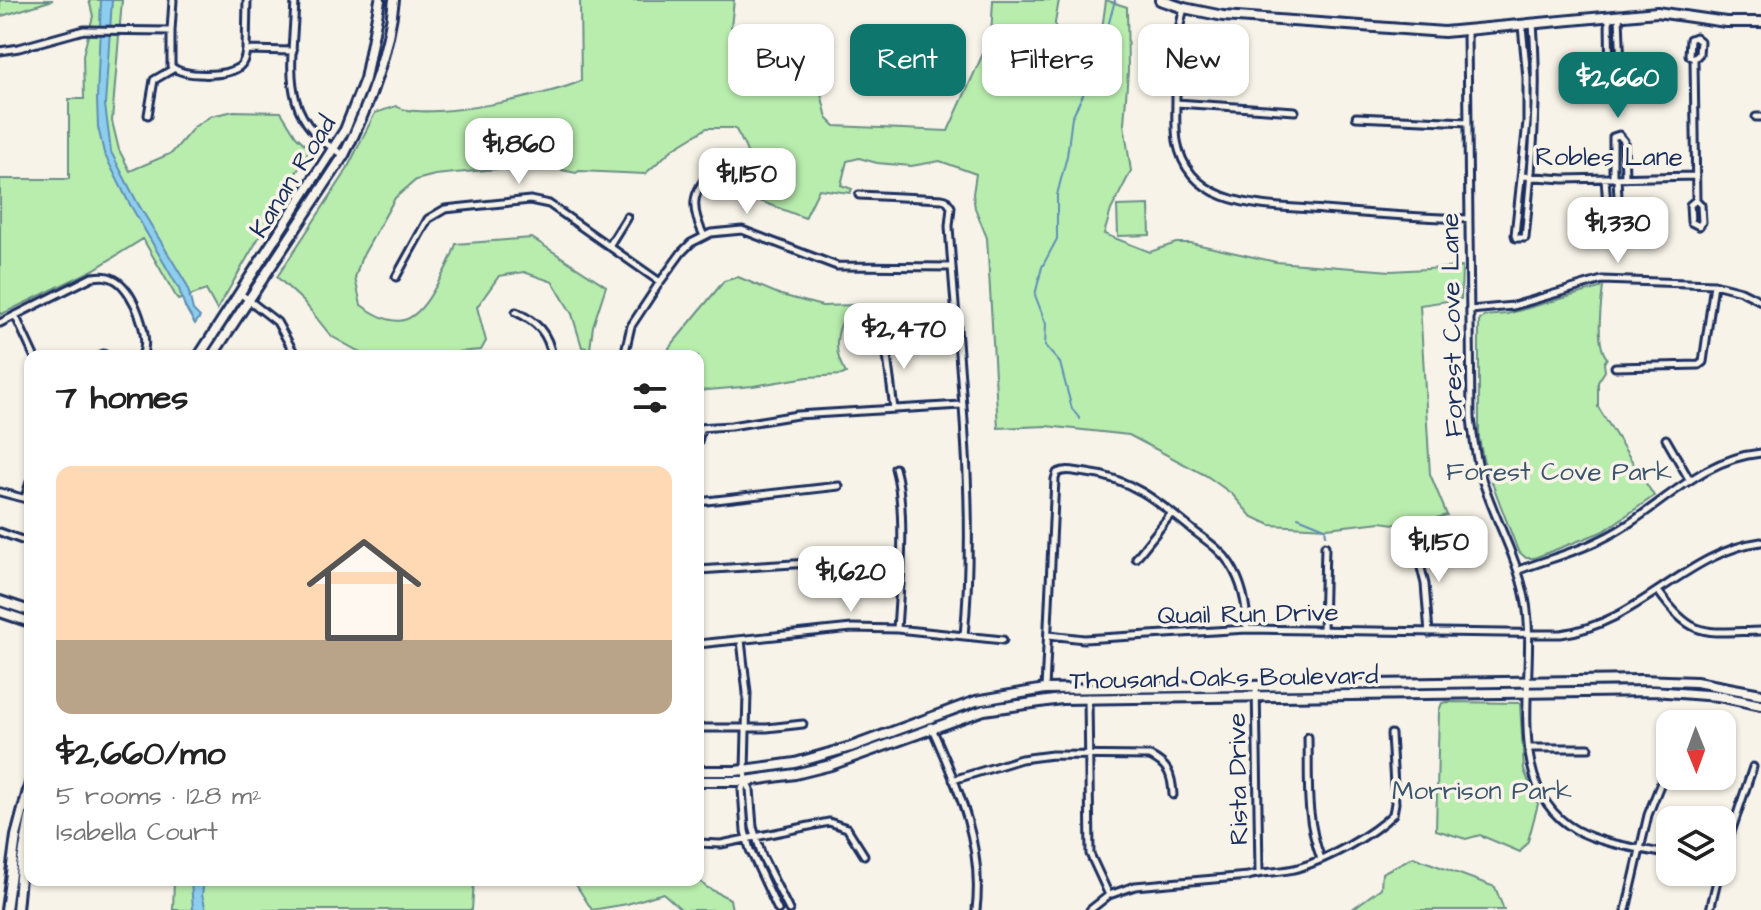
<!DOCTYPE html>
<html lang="en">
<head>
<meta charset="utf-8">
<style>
	body { margin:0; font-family:"Architects Daughter",sans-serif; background:#f2f2f2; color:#222; height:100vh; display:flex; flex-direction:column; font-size:30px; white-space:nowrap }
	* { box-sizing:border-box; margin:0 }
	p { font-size:26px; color:#767676 }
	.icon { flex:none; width:44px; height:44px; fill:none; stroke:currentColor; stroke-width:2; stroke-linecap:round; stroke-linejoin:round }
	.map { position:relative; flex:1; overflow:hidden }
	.drawer { position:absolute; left:24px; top:350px; width:680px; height:536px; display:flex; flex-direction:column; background:#fff; border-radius:16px; box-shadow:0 2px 6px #0004 }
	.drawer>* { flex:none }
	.guide { position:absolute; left:728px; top:24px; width:760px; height:72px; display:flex; gap:16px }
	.needle { width:52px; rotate:179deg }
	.fabs { position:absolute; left:1656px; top:710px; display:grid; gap:16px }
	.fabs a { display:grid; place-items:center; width:80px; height:80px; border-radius:16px; background:#fff; box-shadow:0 2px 6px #0004; font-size:40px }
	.price { position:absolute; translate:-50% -68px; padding:0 18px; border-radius:16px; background:#fff; color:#222; font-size:26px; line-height:52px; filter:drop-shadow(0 2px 4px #0008) }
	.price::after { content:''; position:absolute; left:50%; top:48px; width:24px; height:18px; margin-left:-12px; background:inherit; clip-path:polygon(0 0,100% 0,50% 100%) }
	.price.current { background:#0f766e; color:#fff }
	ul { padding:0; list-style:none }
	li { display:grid; align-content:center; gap:16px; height:424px; padding:0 32px }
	li span { display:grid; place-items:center; height:248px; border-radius:16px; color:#555 }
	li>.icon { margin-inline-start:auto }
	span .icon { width:144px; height:144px; fill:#fffc; stroke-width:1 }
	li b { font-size:34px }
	h2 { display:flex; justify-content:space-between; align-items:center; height:96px; padding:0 32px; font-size:34px }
	.chip { padding:0 28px; border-radius:16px; background:#fff; box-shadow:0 2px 6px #0004; font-size:28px; line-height:72px }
	.chip.current { background:#0f766e; color:#fff }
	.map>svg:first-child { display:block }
	.green { fill:#b9edae; stroke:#6a8e86; stroke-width:2 }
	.water { fill:#8dceef; stroke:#5f8eb5; stroke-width:2 }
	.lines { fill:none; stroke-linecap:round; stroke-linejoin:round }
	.stream { stroke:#5f8eb5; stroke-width:2 }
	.street-casing { stroke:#1b2f5e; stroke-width:11 }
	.secondary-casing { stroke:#1b2f5e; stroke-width:14 }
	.street { stroke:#f7f3e8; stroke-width:5 }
	.secondary { stroke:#f7f3e8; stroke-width:8 }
	.labels { text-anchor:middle; stroke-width:7; stroke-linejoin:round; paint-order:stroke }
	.street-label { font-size:26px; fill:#1b2f5e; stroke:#f7f3e8 }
	.park-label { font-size:26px; fill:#3b556e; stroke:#f7f3e8 }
</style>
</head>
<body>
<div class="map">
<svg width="1761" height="910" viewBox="0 0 1761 910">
	<rect width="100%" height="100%" fill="#f7f3e8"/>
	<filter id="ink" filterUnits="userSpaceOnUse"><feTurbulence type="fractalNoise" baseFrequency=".0125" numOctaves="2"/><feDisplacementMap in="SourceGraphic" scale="16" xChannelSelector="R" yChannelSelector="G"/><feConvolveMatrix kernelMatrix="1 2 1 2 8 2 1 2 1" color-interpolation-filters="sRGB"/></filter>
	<g filter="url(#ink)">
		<path class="green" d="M0,0H53L2,16H0Z
			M89,0H122L112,121L119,150L130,171L172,153L194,127L211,116L234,111L281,112L296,136L310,149L217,310L206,290L178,300L143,239L93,270L0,315V179H69V99H84L83,55L93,16Z
			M580,0H734L731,27L744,33L778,42L804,56L814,79L812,86L821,93L827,118L835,126L948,131L991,36L993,0H1059L1055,23L1057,68L1084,75L1100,44L1106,0L1127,7L1128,71L1124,124L1131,171L1111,210L1104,234L1150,252L1176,243H1191L1276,262L1391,271L1462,267L1461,299L1420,305L1430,474L1447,515L1408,526L1381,522L1327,528L1270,525L1251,516L1232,494L1207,476L1129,435L1046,426L998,428L987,238L975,208L973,194L976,174L940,161L911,166L877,163L859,158L847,161L841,185L852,189L850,193L819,189L805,218L747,196C755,166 750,154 735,128H707L674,148L645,174L579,171L576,173L537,165L435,175L416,180L395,198L361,259L355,278L361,305C394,328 412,328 433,291C442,276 451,261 456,244L532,238L606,286L593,326L590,349L582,347L572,314L553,282L524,272L499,276L477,307L486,341L481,350L458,352L457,356H367L331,336L303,301L277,277L344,175L375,113L396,106C422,123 551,95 581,81Z
			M1149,205L1150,235L1118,236L1117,206Z
			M738,277L781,295L822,306L855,305V309C834,322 832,353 846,373L842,375L808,377L753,386L698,391V356H667L669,348L724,281Z
			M1603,287C1601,304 1595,345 1607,358L1604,363L1605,371L1598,382V407L1654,496L1604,531L1534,558H1526L1518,551L1483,459L1479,438V321L1485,316L1507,314Z
			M1446,702L1520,703L1524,770L1538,804L1528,841L1520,852L1480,835L1466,839L1436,830L1439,711L1442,703Z
			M1413,857L1495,887L1504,910H1351L1381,888L1382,873Z
			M698,879L706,887L730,899L732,910H682L663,893L627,904L592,910L573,880Z
			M174,880L311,883L323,880H474L472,910H173Z"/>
		<path class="water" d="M101,0H112L105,105L111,152L137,202L187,285L193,310L200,317L195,324L185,307L179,289L128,201L104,153L98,127L97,99Z
			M191,880H204L202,895L206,910H193Z"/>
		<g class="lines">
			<path class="stream" d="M1080,419L1072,409L1060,363L1045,346L1046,324L1035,295L1042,267L1057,239V195L1067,156L1072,117L1098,64L1115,0
				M1298,517L1325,528L1326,535"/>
			<g class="street-casing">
				<path id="street" d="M295,0C293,65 276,118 344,155
					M1184,8C1175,40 1176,65 1176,98C1176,112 1175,127 1177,141C1189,211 1271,205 1323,210C1372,214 1420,218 1469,219
					M1609,17L1610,98L1616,104L1622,96L1619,16
					M1522,26L1527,78V122L1515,235L1516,238H1525C1532,166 1539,97 1533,24
					M171,31L173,0
					M1467,32L1471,418C1473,436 1475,454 1480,472C1492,515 1516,553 1525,598C1540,670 1498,786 1576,830C1604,845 1640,848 1670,855
					M246,50L247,0
					M0,51L19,48L84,30L171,31V66C183,77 225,77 239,67C244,63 245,57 246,50L293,51
					M1694,59L1699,54L1700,41L1695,37L1690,39L1689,55L1694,59L1696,200L1701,205L1702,222L1699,226L1691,222L1690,205L1696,200
					M1176,103L1295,111
					M148,115L154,80L173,69
					M1356,117L1468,122
					M1756,117H1761
					M1522,176L1564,179L1696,176
					M1605,178L1608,220L1615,224L1619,216L1617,178
					M1613,178V137L1619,135L1624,141L1625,178
					M859,195L942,199L946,200L951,207L949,226C958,362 977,500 964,636
					M704,236C690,207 691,193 713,169
					M609,246L627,217
					M396,277L428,219L445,209L530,200L549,204L660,282
					M241,294L277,322L296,356
					M1470,310L1513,306L1602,280L1714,284L1741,291L1761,301
					M516,312C537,322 548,333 552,356
					M15,315L34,356
					M0,323L92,277C101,276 109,275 117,281C134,293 151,336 142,356
					M881,342L887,356L894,409
					M103,354L107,356
					M624,356L631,326L660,282L682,252L691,243L711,233L742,230L837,266L952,267
					M1615,367L1699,365L1703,362L1714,284
					M698,428L731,426L797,415L961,405
					M1666,439L1689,479
					M698,442L701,429
					M895,468C907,509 900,585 897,629
					M0,492L30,500
					M25,498L30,482
					M698,502L839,486
					M0,532L30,543
					M1414,540L1425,584L1429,633
					M1136,558L1172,513
					M698,570L826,562L844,557
					M1519,570C1545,560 1574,553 1600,540C1656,514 1696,459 1761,453
					M1658,591C1693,640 1705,632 1761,631
					M1323,631L1325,546
					M1049,635L1084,639L1247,629L1561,634C1640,623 1685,552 1761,542
					M741,640L747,693L745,770L746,781L750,789L753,827L762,856L789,910
					M698,644L852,628L897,629L1003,640
					M1256,685L1259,872
					M1045,689L1055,479L1057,473C1067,468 1076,472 1087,473C1131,478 1160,503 1194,531C1207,541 1221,550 1230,564C1243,584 1247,606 1247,629
					M1088,697L1090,854L1109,895
					M931,726C957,785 984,844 976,910
					M698,728H767L803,724
					M1308,737C1309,781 1305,817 1321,859
					M1529,748H1589
					M953,780L1021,759L1052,755L1150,756C1168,765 1172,774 1173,795
					M745,782L742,789L745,831L750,850L778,910
					M698,843L721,844L829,822L847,828L864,855
					M1722,859L1753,767
					M1090,910L1109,895L1135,886L1248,876C1264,871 1281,873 1298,868C1328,859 1371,836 1393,814L1395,803L1391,734
					M1626,910L1648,815L1670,760
					M1710,910L1719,872"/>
			</g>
			<g class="secondary-casing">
				<path id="secondary" d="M1160,0L1184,8L1223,16L1444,32L1657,12L1726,22H1761
					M199,356L345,130L365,79L380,0
					M212,356L344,155C369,106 388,55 394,0
					M0,601L30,611
					M0,612L30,622
					M698,771H736L795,763L851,747L976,701L1045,689L1640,680L1696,682L1761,694
					M698,781H746L795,774L831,765L984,710L1061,699L1654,691L1718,696L1761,705
					M6,910L16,836L30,783
					M17,910L21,866L30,818"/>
			</g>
			<use href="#street" class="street"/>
			<use href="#secondary" class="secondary"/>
		</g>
	</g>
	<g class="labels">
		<g class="street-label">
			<text x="1609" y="165">Robles Lane</text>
			<text transform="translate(292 176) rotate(-58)" y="9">Kanan Road</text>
			<text transform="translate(1451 325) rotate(-91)" y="9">Forest Cove Lane</text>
			<text transform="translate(1248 613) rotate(-1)" y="9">Quail Run Drive</text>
			<text transform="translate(1224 677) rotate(-1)" y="9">Thousand Oaks Boulevard</text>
			<text transform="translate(1237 779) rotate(-91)" y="9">Rista Drive</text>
		</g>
		<g class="park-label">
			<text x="1559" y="480">Forest Cove Park</text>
			<text x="1482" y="799">Morrison Park</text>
		</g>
	</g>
</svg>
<div class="fabs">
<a><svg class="needle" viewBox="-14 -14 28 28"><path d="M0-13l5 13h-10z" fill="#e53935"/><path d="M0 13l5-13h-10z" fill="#767676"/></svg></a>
<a><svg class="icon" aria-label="layers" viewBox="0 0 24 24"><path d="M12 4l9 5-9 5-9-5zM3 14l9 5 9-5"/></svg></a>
</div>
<b class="price current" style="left:1618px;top:120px">$2,660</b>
<b class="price" style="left:519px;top:186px">$1,860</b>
<b class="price" style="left:747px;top:216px">$1,150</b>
<b class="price" style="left:1618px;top:265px">$1,330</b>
<b class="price" style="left:904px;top:371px">$2,470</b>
<b class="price" style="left:1439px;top:584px">$1,150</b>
<b class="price" style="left:851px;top:614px">$1,620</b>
<div class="guide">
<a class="chip">Buy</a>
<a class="chip current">Rent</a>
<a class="chip">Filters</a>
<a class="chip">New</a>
</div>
<section class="drawer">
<h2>7 homes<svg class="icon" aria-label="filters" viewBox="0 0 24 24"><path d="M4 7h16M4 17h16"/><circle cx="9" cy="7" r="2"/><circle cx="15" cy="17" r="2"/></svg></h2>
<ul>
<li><span style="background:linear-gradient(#ffd9b3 70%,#b9a48a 0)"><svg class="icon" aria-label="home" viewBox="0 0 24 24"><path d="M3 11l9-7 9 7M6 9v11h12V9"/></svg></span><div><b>$2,660/mo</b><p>5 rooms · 128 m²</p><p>Isabella Court</p></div></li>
</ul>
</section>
</div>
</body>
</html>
